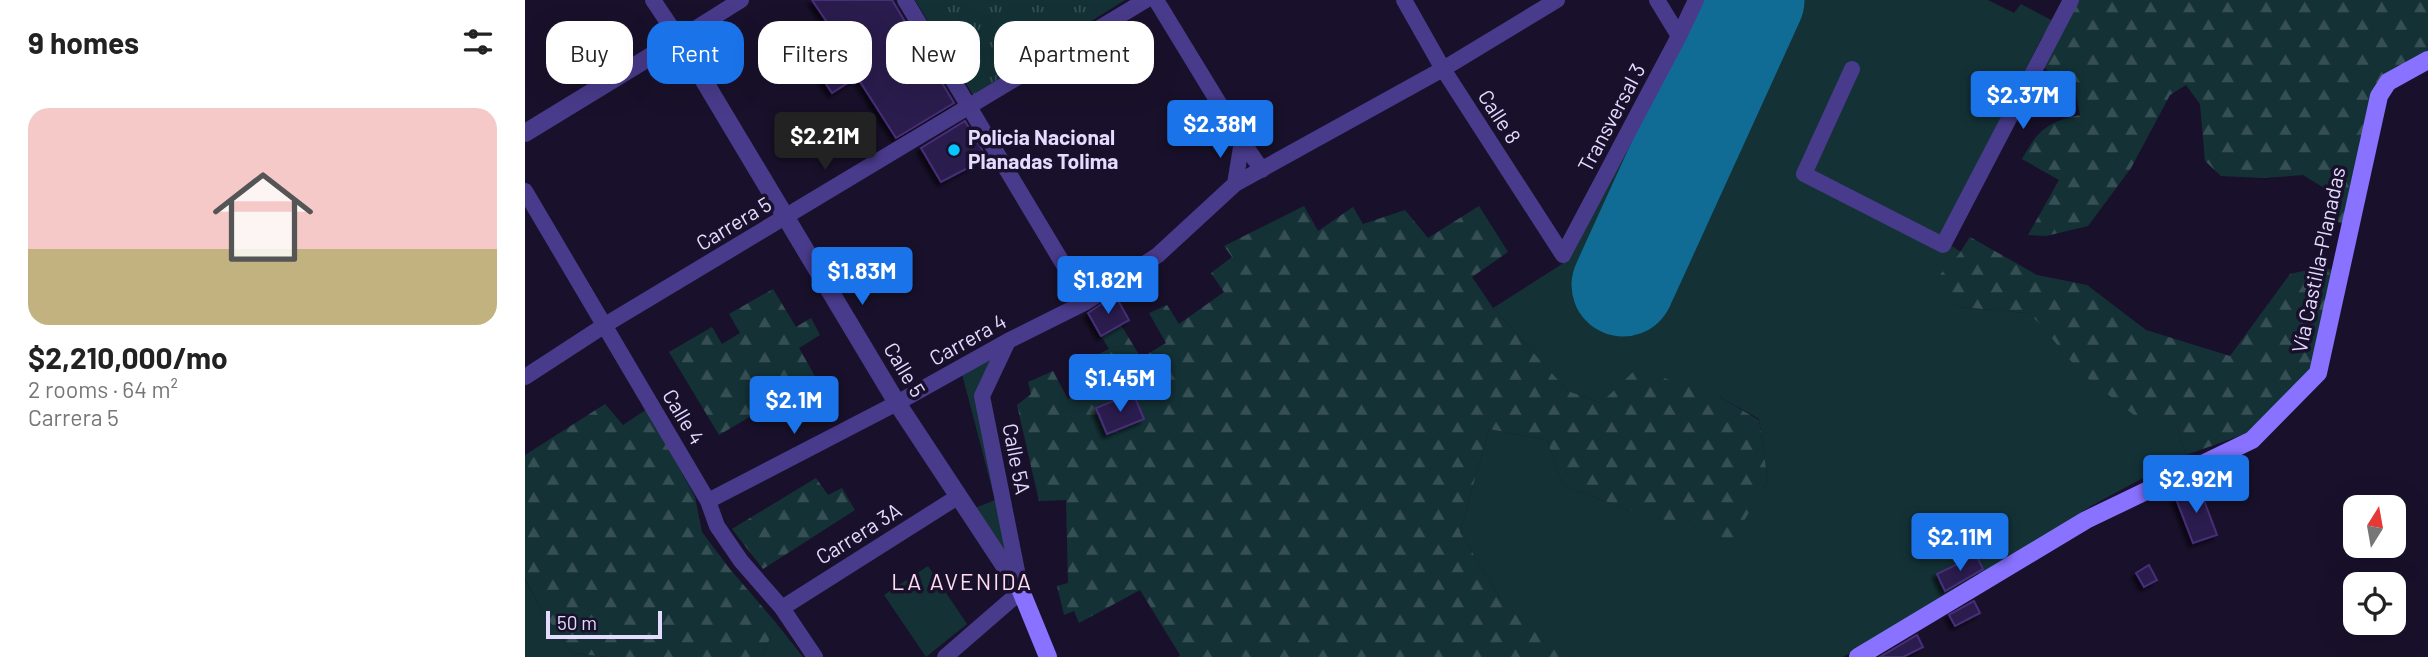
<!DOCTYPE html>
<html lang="en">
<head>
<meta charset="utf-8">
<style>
	body { margin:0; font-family:Barlow,sans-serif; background:#f6f6f6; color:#222; height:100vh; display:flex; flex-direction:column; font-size:26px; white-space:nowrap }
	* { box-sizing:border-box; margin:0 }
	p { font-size:23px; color:#767676 }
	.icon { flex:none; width:38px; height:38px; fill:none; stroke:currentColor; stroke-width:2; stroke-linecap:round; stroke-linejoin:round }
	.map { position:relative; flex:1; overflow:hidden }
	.details { display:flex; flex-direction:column; background:#fff; width:525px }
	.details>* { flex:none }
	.hud { position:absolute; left:21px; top:21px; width:665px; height:63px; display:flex; gap:14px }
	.needle { width:46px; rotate:11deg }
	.controls { position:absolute; left:1818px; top:495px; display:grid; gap:14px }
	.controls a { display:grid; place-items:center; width:63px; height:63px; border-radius:14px; background:#fff; box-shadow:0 7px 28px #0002; font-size:35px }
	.scale { position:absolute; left:21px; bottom:18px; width:116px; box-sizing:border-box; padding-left:7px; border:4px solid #e4dbff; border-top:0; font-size:19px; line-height:24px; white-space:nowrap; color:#e4dbff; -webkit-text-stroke:5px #19112b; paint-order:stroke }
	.price { position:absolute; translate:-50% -60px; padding:0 16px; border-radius:7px; background:#1a73e8; color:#fff; font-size:23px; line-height:46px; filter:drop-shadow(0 2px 4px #0008) }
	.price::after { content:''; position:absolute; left:50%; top:42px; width:21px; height:16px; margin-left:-10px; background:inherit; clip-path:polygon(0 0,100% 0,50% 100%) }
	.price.active { background:#222; color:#fff }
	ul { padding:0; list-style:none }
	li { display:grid; align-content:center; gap:14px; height:371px; padding:0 28px }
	li span { display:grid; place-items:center; height:217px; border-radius:21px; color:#555 }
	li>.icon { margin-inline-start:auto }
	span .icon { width:126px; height:126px; fill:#fffc; stroke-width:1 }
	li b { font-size:30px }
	h2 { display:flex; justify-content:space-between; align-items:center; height:84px; padding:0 28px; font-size:30px }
	.pill { padding:0 24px; border-radius:21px; background:#fff; box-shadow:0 7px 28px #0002; font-size:24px; line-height:63px }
	.pill.active { background:#1a73e8; color:#fff }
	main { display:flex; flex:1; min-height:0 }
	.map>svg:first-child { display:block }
	.green { fill:#143236 }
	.forest { fill:url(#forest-firs) }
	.park { fill:url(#park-tufts) }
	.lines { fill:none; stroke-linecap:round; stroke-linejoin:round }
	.runway { stroke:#106c95; stroke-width:103 }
	.building { fill:#2c1c4d; stroke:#472e79; stroke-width:2; filter:url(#shadow) }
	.minor { stroke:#493b8b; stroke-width:16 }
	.tertiary { stroke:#493b8b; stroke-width:18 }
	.secondary { stroke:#8872ff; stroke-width:18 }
	.poi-dot { fill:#07c6ff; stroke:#19112b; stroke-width:2.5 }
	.labels { text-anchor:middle; stroke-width:7; stroke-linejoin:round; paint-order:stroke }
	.street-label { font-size:21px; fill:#e4dbff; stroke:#19112b }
	.poi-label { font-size:21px; font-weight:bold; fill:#e4dbff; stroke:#19112b; text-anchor:start }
	.neighbourhood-label { font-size:23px; letter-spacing:2px; fill:#fde; stroke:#19112b }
</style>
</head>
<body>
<main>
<section class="details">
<h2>9 homes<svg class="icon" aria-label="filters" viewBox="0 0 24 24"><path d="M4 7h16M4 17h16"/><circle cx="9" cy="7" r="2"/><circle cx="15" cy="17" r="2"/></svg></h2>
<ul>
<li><span style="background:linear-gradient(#f6c9c9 65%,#c2b280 0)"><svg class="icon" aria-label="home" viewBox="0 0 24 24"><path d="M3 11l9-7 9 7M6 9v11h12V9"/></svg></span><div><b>$2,210,000/mo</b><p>2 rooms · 64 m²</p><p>Carrera 5</p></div></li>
</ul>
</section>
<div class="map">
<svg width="1903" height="657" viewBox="0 0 1903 657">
	<defs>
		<pattern id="forest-firs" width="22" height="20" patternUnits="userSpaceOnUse" patternTransform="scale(1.75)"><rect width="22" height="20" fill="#143236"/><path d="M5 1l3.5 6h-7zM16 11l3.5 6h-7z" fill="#364f54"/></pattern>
		<pattern id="park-tufts" width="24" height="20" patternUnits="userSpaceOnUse" patternTransform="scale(1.75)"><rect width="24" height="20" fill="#143236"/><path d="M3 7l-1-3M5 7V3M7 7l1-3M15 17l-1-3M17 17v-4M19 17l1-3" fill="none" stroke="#364f54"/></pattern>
		<filter id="shadow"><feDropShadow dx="-4" dy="4" stdDeviation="2" flood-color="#0009"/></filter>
	</defs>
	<rect width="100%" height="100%" fill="#19112b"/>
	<path class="green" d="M1178,0H1463L1489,13L1496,4L1528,21L1516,39L1416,239L1436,252L1401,291L1435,307L1503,313L1651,423L1661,455L1566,506L1472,566L1318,657H1045L1033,652L979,604L935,532L964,429L1022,440L1038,485L1098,508L1207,539L1243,482L1234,419L1191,395L1076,403L1043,391L968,308L1037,264L1160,40Z
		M473,351L450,397L488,570L450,508L470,500L437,374Z
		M403,566L442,624L401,657L359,595Z
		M0,580L18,612L47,653L82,657H0Z
		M252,624L278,657H236Z"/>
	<path class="forest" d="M1545,0H1903V55L1860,77L1823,226L1803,218L1804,191L1778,175L1738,178L1696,176L1680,161L1675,104L1661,85L1645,95L1606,168L1563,226L1521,236L1503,235L1534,180L1497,159C1513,130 1522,122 1555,115L1551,94L1532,80L1519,67Z
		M779,206L793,231L828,207L838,224L880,210L903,238L954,206L983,252L947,277L968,308L1043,391L1076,403L1111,369L1191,395L1234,420L1243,482L1207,540L1098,508L1038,485L1022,440L964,429L935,532L979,604L1033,651L1045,657H653L655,655L615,590L554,623L549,611L539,615L532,586L543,583L541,500L514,501L492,405L506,394L503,382L528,371L543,399L562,389L548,366L584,349L576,336L596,325L616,358L641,343L624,313L642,305L654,324L699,292L686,273L707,257L699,246Z
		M1445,237L1512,275L1562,285L1621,330L1705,356L1765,274L1797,267L1812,271L1788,369L1720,434L1661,455L1651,423L1615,420L1556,373L1514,323L1503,313L1435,307L1400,291L1434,254Z
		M248,289L271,327L286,318L295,335L274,348L291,378L194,435L144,352L187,327L197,344L215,333L204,314Z
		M80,404L98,425L122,409L170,497L177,532L204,568L252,624L236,657H82L47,653L18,612L0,579V455Z
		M291,478L303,495L317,488L330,510L238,569L207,529Z"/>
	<path class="park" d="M390,0H600L448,95Z"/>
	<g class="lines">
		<path class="runway" d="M1098,285L1228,0"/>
	</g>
	<path class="building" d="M287,0H367L429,103L371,138L332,77L307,93L283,56L312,37Z
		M440,121L462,158L416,182L396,148Z
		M590,295L604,320L576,336L563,313Z
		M608,393L619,419L582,434L571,408Z
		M1674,487L1692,535L1668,543L1650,496Z
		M1451,555L1458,569L1420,591L1412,574Z
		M1624,565L1632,580L1619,587L1611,573Z
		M1449,601L1455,613L1430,626L1424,615Z
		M1392,635L1398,647L1378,657H1355Z"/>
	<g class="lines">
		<path class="minor" d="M128,0L154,39L216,0
			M380,0L561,302
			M631,0L717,141L737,170
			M879,0L918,69L1038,255L1154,36L1171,0
			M1132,0L1154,36
			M1327,69L1279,174L1418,245L1546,0
			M710,184L717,141
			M0,191L183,501L192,526L216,561L257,608L290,657
			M0,377L80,325L621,0
			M183,501L372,403L483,341L561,302L633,255L710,184L918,69L1032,0
			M257,608L434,496
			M420,657L496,591L457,396L483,341"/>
		<path class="tertiary" d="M0,133L154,39L372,403L496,591"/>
		<path class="secondary" d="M496,591L523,657
			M1333,657L1561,520L1727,440L1793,373L1854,96L1863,82L1903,60"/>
	</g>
	<circle class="poi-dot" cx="429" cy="150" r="7"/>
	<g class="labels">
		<g class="street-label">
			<text transform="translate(974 117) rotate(57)" y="7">Calle 8</text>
			<text transform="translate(1087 118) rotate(-62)" y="7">Transversal 3</text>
			<text transform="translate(209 224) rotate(-31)" y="7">Carrera 5</text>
			<text transform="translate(1794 260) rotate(-78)" y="7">Vía Castilla-Planadas</text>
			<text transform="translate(443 340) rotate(-29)" y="7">Carrera 4</text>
			<text transform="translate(379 370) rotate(59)" y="7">Calle 5</text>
			<text transform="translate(158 417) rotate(59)" y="7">Calle 4</text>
			<text transform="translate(491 459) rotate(79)" y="7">Calle 5A</text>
			<text transform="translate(334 534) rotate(-32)" y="7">Carrera 3A</text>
		</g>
		<g class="poi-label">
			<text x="443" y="145">Policia Nacional<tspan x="443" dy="24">Planadas Tolima</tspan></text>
		</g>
		<g class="neighbourhood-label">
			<text x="437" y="590">LA AVENIDA</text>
		</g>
	</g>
</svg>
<div class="controls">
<a><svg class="needle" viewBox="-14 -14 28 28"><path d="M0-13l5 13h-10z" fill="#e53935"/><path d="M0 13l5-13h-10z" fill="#767676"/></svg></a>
<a><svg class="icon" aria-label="locate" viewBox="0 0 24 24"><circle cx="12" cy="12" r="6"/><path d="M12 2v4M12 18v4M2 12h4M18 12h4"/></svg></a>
</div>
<div class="scale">50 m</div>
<b class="price" style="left:1498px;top:131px">$2.37M</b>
<b class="price" style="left:695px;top:160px">$2.38M</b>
<b class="price active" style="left:300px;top:172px">$2.21M</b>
<b class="price" style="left:337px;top:307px">$1.83M</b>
<b class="price" style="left:583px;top:316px">$1.82M</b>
<b class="price" style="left:595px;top:414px">$1.45M</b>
<b class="price" style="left:269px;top:436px">$2.1M</b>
<b class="price" style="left:1671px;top:515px">$2.92M</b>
<b class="price" style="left:1435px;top:573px">$2.11M</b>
<div class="hud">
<a class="pill">Buy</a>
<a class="pill active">Rent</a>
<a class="pill">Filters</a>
<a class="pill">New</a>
<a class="pill">Apartment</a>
</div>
</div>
</main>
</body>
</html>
